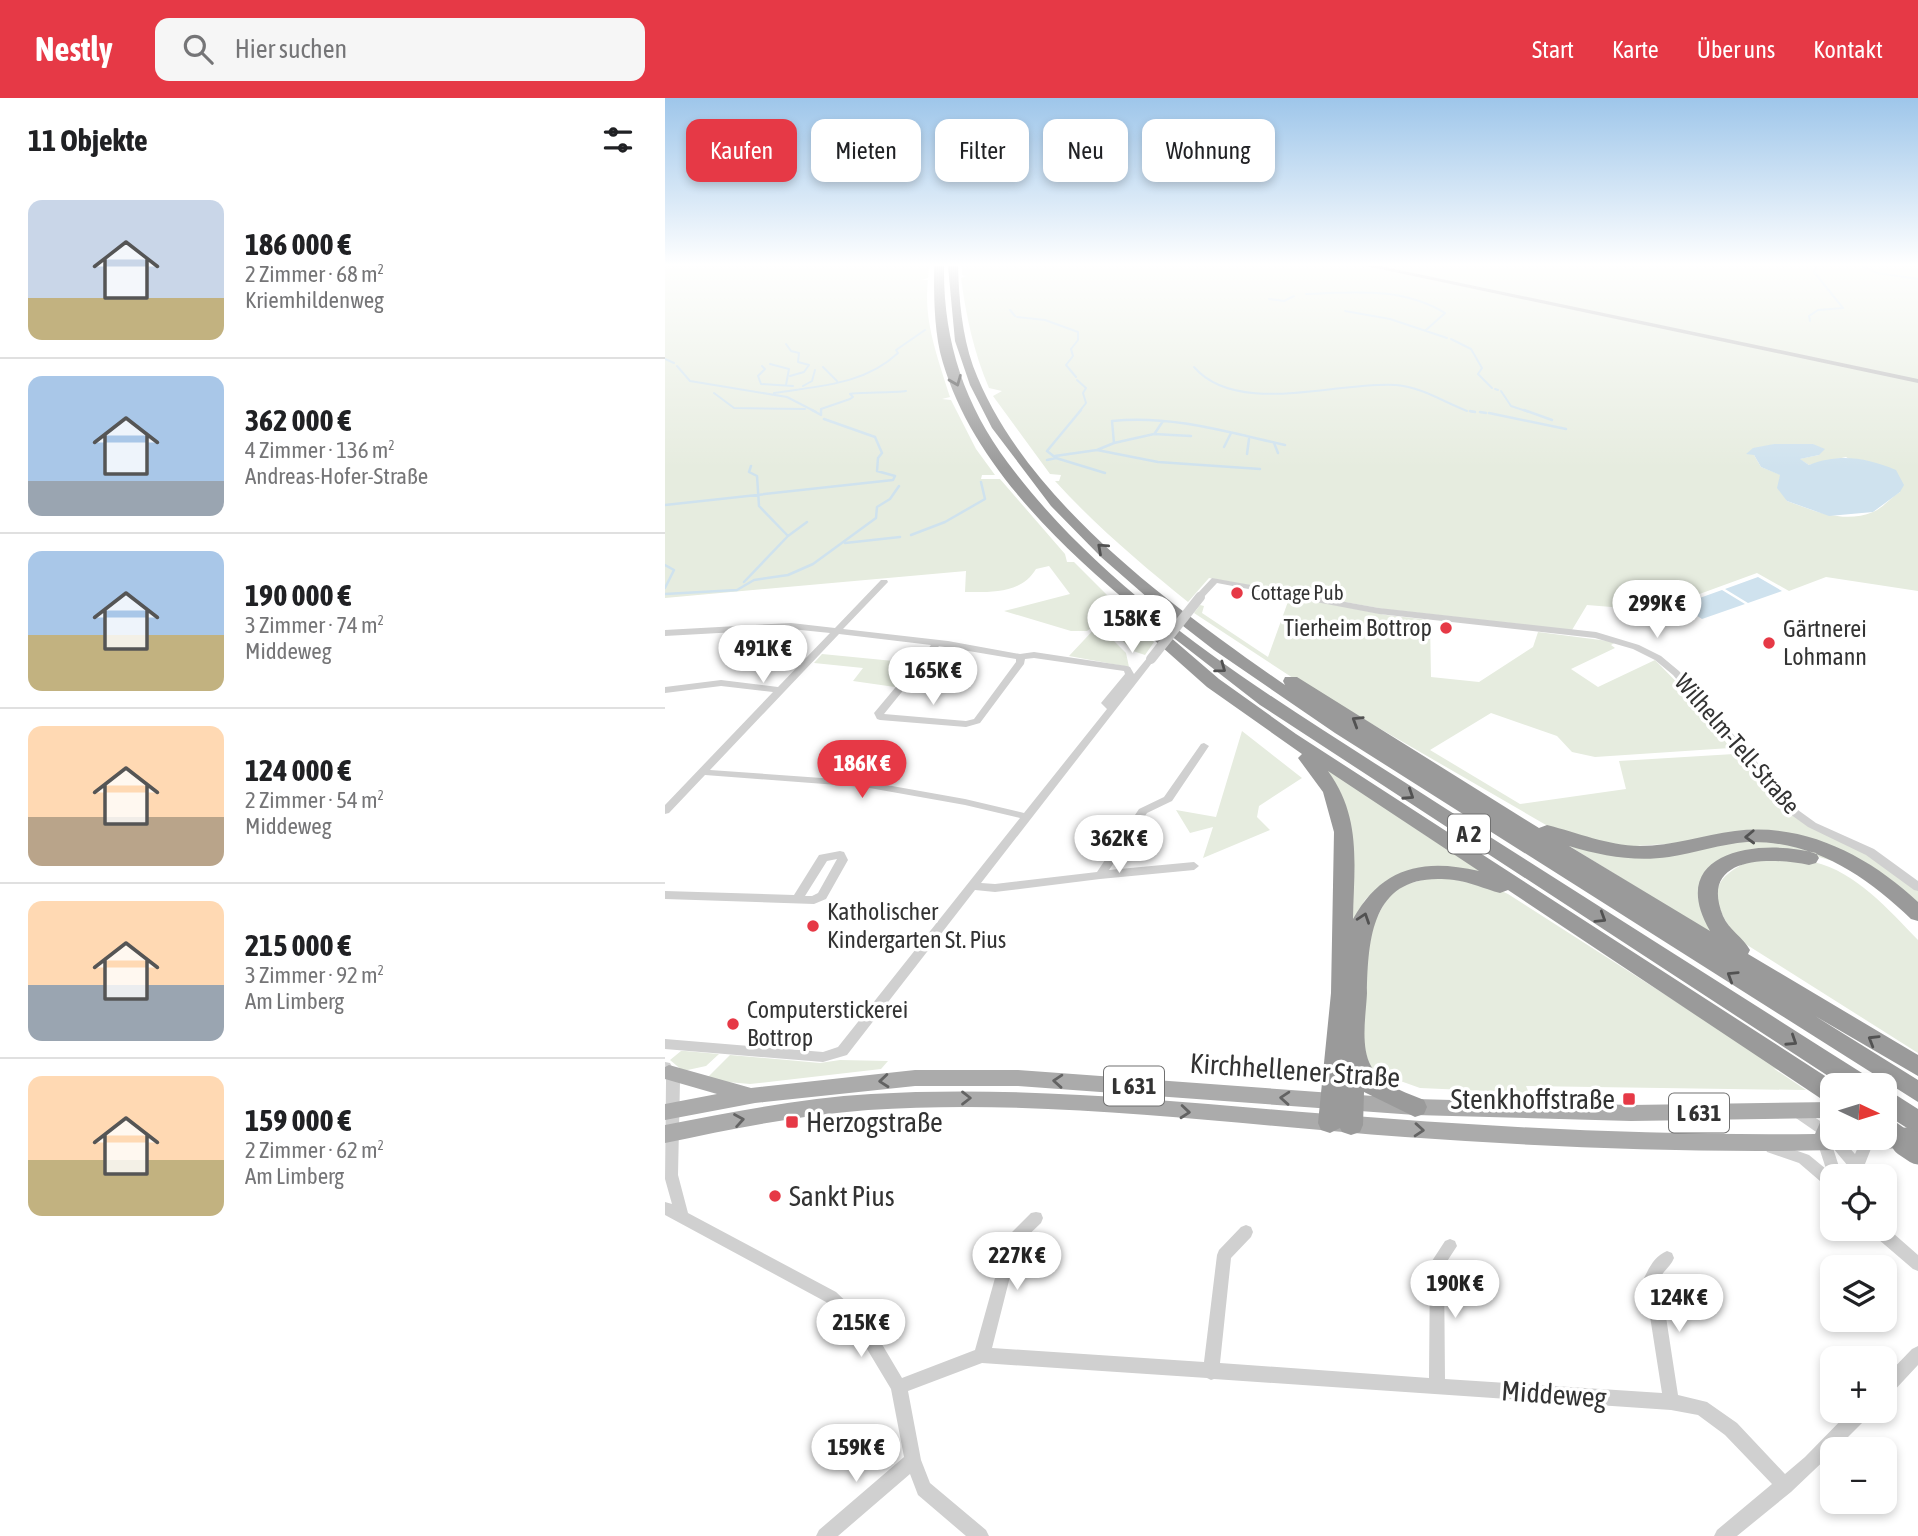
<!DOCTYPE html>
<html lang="de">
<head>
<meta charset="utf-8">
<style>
	body { margin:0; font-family:"Asap Condensed",sans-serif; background:#f6f6f6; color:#202124; height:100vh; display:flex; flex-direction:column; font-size:26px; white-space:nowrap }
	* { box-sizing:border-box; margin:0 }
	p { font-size:23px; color:#757577 }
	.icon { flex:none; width:38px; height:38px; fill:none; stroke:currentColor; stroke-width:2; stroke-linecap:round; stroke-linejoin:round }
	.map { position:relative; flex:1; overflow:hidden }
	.panel { display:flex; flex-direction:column; background:#fff; width:665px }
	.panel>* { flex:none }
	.guide { position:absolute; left:21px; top:21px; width:665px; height:63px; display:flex; gap:14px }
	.needle { width:46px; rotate:94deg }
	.controls { position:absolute; left:1155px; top:975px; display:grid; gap:14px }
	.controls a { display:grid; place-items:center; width:77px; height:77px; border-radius:14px; background:#fff; box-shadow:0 4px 10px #0003; font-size:35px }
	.price { position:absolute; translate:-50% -60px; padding:0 16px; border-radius:24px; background:#fff; color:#222; font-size:23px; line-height:46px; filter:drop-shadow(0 2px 4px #0008) }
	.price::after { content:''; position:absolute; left:50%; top:42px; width:21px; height:16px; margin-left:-10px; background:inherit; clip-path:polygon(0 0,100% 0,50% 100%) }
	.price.selected { background:#e63946; color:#fff }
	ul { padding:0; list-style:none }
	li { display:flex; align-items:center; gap:21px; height:175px; padding:0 28px }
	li+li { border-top:2px solid #e0e0e0 }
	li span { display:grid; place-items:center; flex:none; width:196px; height:140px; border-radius:14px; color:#555 }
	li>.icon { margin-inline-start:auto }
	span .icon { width:84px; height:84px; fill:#fffc; stroke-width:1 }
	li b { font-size:30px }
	h2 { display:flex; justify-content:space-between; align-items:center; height:84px; padding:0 28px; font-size:30px }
	.pill { padding:0 24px; border-radius:14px; background:#fff; box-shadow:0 4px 10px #0003; font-size:24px; line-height:63px }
	.pill.selected { background:#e63946; color:#fff }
	header { display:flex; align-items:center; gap:42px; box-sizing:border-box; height:98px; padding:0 35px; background:#e63946; color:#fff }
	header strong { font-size:33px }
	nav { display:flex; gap:38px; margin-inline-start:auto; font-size:24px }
	.search { width:490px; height:63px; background:#f6f6f6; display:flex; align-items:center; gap:18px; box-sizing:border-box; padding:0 24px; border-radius:14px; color:#757577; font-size:26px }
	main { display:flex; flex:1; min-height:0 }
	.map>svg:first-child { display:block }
	.green { fill:#e6ecdf; fill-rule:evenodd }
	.water { fill:#cfe2ee }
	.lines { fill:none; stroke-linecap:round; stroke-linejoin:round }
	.stream-far1 { stroke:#cfe2ee; stroke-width:2 }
	.stream { stroke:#cfe2ee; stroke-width:2.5 }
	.street { fill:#d0d0d0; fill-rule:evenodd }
	.secondary { fill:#bdbdbd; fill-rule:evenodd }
	.primary { fill:#ababab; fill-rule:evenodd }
	.highway { fill:#9a9a9a; fill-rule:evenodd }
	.street-bridge-far1 { stroke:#d0d0d0; stroke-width:7 }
	.street-bridge { stroke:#d0d0d0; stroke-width:10 }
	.highway-bridge-far1 { stroke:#9a9a9a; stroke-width:22 }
	.highway-bridge { stroke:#9a9a9a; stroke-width:29 }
	.oneway { stroke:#525252 }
	.oneway2 { stroke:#636363 }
	.poi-dot { fill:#e63946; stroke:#fff; stroke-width:2.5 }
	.labels { text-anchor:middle; stroke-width:7; stroke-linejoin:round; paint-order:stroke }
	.far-poi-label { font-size:21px; fill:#333; stroke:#fff; text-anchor:start }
	.shield { fill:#fff; stroke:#707070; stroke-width:2 }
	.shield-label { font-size:23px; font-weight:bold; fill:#333 }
	.poi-label { font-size:24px; fill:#333; stroke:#fff; text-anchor:start }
	.street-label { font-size:24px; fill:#333; stroke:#fff }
	.near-street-label { font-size:28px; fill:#333; stroke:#fff }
	.near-poi-label { font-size:28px; fill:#333; stroke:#fff; text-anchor:start }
</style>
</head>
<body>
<header>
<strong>Nestly</strong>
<div class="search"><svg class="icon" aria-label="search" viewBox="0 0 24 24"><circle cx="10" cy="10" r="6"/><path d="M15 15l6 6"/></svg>Hier suchen</div>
<nav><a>Start</a><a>Karte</a><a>Über uns</a><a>Kontakt</a></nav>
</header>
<main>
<section class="panel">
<h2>11 Objekte<svg class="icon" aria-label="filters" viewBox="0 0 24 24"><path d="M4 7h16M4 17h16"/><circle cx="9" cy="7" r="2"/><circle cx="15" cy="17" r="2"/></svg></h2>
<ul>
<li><span style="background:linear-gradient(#c9d6e8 70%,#c2b280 0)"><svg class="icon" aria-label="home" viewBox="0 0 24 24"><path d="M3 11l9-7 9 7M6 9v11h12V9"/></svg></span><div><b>186 000 €</b><p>2 Zimmer · 68 m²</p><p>Kriemhildenweg</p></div></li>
<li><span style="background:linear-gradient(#a9c7e8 75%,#9aa5b1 0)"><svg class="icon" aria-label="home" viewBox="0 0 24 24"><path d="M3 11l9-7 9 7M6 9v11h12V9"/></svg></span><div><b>362 000 €</b><p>4 Zimmer · 136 m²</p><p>Andreas-Hofer-Straße</p></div></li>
<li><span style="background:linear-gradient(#a9c7e8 60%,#c2b280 0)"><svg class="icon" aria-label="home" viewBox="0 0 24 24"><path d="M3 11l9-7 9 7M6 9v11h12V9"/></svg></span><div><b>190 000 €</b><p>3 Zimmer · 74 m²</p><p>Middeweg</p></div></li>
<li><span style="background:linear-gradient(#ffd9b3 65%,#b9a48a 0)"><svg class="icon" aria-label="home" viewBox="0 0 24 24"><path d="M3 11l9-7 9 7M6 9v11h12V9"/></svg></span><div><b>124 000 €</b><p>2 Zimmer · 54 m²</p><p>Middeweg</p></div></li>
<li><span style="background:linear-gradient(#ffd9b3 60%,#9aa5b1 0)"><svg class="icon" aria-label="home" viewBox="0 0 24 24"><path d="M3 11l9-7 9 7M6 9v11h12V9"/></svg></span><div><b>215 000 €</b><p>3 Zimmer · 92 m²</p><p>Am Limberg</p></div></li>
<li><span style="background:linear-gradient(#ffd9b3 60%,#c2b280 0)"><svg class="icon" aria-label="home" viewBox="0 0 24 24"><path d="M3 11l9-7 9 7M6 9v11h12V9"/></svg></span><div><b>159 000 €</b><p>2 Zimmer · 62 m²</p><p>Am Limberg</p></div></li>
</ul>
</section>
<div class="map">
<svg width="1253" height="1438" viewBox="0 0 1253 1438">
	<rect width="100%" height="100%" fill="#fff"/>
	<path class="green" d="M0,168H264L263,180L256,182H263C258,223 273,260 285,299L277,301L286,302L311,351L330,377H317L316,381H335L400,456L402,464H409L489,544L480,557L468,553L436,523L422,533H406L339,513L405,496L384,468L371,471C356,496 326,494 300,494L301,473L0,500Z
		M297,168H1253V493L1161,479L1124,493L1092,475L1029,498L1021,493L971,511L922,507L907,532L719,511L544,480L523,504C476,466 431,428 390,383H394L396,377L385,376L328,298L337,293L324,290C309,255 301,218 296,180L302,178L297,177ZM1109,346H1148L1154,357L1134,361L1144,367L1181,359L1235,394C1225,400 1218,410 1208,414C1179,426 1149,413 1122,403L1114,382L1116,377L1096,369L1089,357Z
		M625,498L721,517L765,522L766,579L814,584L868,549L873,534L951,544L946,547L950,550L906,571L933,589L990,562L1034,607L1065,650L930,659L907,654L892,638L826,615L765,652L855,706L961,691L954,663L1069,656L1078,663L1115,711L1195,752L1253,792V810L1124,738L955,749L888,731L631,582L529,515L535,507L539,508L537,515L603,559Z
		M433,527L461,555L464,569L404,558Z
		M157,556L249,565L230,589L188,583L198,570L149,565Z
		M577,633L637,680L594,708L592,719L605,732L538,760L548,729L525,735L511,712L551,719Z
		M655,665L763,739L827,778L801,772L715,788L700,802L694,813L688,837L686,746Z
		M1100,742L1153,752L1208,786L1171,764L1134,753L1053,767L1051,838L901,746L931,753Z
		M1089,761C1108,762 1130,760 1149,764C1191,774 1224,812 1253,842V955L1071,840C1046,801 1040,782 1089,761Z
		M772,778L830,790L843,796L1124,976L1108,970L1141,992L861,988L864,995L755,990L727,980L706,977L698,958L699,842L728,790Z
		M16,953H20L54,956L41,968L18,973L5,962Z
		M65,957L155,965L175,962L223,963L216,971L85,986L40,982Z"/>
	<path class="water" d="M1109,346H1148L1160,351L1154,357L1135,361L1144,367C1175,355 1201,360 1231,372L1239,387L1235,394L1208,414L1164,418L1122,403L1112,390L1115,377L1096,369L1089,357L1081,356L1088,350Z
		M1093,479L1117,493L1083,505L1060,491Z
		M1057,492L1080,506L1037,521L1015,507Z"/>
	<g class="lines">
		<path class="stream-far1" d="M1197,168L1212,175L1253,181
			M641,196C690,194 737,189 780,215L761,232
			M604,201L619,203L629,198
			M345,212L350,218
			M680,213L725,221L782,240
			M352,219L380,222L413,234V242L406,251L408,258L401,267L411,279
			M1145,223L1144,218L1153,212L1178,210L1149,174L1153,168
			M786,241L806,251L817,270L813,276L827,290
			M121,246L126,253L134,255L133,264L144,267L139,274L125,278
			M0,261L9,265
			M105,266L124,271L121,287
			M12,268L25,283L122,299L151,314
			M97,268L100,271L93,278L96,286L128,288
			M158,269L172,283
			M529,269C572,319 672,283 731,287C756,289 779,304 802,313
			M412,282L421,290L418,295L421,305L414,314
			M138,288L147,283L150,272
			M830,291L833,292
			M836,293L846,308L864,314
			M49,295L69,310L140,311
			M109,295C153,288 199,287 233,255L231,252L260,232
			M805,313L810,314
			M156,314V311L185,301L188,299L185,296C190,294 229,295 241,293"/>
		<path class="stream" d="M147,312L156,317V312
			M859,312L887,322
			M805,313L810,314
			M815,314L821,315
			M824,315L901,331
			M159,321L210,339L217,355L213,360L212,373L230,378L228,382
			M490,335L498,323
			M449,345L489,336L526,338
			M609,345L613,355
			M559,349L566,335
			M432,352L493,364L595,371
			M582,356L584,341
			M390,358L432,352L449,345L447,323C507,317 562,334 620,347
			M391,360L440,375
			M382,362L391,360L382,353L416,312
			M0,407L228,382
			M246,437L280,424L320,401L316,384
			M123,438L142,424
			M180,445L235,439
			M0,467L9,472L0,490
			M79,484L123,438L94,408L92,378L84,374L86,368
			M0,496L72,492L89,482L123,477L148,466L211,420L212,409L225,401L234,388"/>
		<path class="street" d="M547,480L714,510L931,534L974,547L996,558L1014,573L1133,712L1151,725L1209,751L1253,783V793L1249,792L1201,757L1143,729L1125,716L1008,577L990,562L968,551L930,540L714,516L552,485L538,500H532V496Z
			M216,482H222L223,484L178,531L283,543L355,556L369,554L462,568L465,569L469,576L483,559H489L490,561L316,785L330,786L432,774L474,711L499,699L536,646L539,645L544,648L507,703L482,715L444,772L529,764L534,768L529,772L435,781L330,794L310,792L182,957L158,964L0,951V941L158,954L173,949L355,720L300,707L199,689L40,677L4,715L0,716V707L108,594L56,588L0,595V589L56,582L113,589L165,535L126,531L0,538V532L126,525L170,530ZM174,536L266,547L209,615L212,621L215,622L301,629L315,625L359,566L360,561L369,560L459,573L460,576L436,605L442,611L359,715L300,701L199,683L45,672ZM274,548L351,561V564L309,621L301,623L219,616Z
			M175,753L179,754L183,762L161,801L149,806L0,801V793L129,797L154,757ZM172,761L153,795L147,798H140L162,763Z
			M0,964L5,965L15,983L13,1077L23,1115L171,1194L205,1226L237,1280L310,1252L340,1144L342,1139L366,1115L371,1114L376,1115L378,1120L376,1125L353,1147L327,1250L539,1264L552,1157L554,1152L576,1129L581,1127L586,1129L588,1134L586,1139L566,1160L555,1265L764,1280L765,1166L780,1143L785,1141L790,1143L792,1148L779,1168L780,1281L997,1295L979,1180C985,1168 990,1158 1002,1153L1007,1155L1009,1160C1006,1168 999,1172 995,1180L1013,1297L1042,1304L1072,1325L1120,1376L1140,1359L1186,1312H1206L1204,1318L1171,1351H1167V1355L1126,1394L1072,1438H1049L1052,1432L1107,1386L1060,1337L1033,1317L1006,1312L549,1281L546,1282L542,1280L317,1265L243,1293L256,1362L265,1385L321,1432L324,1438H301L253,1397L245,1376L173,1438H151L154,1432L239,1359L226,1291L193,1236L161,1204L0,1117V1104L7,1106L0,1081L1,983Z
			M1133,1008L1167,1031V1040H1176L1190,1056L1197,1040H1207L1209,1043L1198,1071L1201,1078H1187L1183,1068L1168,1050L1177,1078H1167V1091L1162,1089L1134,1065L1102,1054L1100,1050L1102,1046L1107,1044L1144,1057L1161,1071L1152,1043L1157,1038L1128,1018L1126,1014L1128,1010Z
			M1220,1128L1253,1157V1173L1248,1171L1206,1135L1204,1130H1220Z
			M1253,1248V1267L1226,1296L1220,1298V1279L1247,1251Z"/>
		<path class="secondary" d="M701,168H715L1253,281V285Z"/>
		<path class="primary" d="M4,967L86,990L250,972H353L750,1001L966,1007L1167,1004V1040H1220V1033L1239,1032L1246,1035L1249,1041L1246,1047L1239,1050C1072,1057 906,1051 740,1039C562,1026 382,1000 203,1012C135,1017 67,1031 0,1045V1027C68,1014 137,1000 206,996C359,987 511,1004 663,1016C825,1029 987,1038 1150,1036L1157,1020L966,1023L750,1017L353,988H250L90,1005L0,1022V1006L52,996L0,981V969Z"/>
		<path class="highway" d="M269,168H279C278,242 299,306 343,365C451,510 623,609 772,705C916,797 1060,888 1205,980L1208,987H1177L595,607L483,520L554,581L631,636L1174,987H1167V1005L1158,1002L843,792L835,795C820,791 805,784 789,782C709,772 703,834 702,895C701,917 695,948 706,968C716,987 740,994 759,1002L762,1009L759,1016L750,1019L699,994L698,1027L695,1034L686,1037L677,1034L675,1030L665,1035L656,1032L653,1025L666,895L669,734L658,694L633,660L637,656L542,589L461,517V511H471C391,445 301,358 275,254C269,226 269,197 269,168ZM663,673L814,773C758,760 717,769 688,821C689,766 697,720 663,673Z
			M283,168H293C294,202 297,236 308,268C358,402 507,508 620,587L618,583L620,579H632L874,730L882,727C914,735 941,747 975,748C1008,748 1038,737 1070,733C1139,724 1204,758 1253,804V823L1246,821C1200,777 1148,742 1082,744C1056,746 1030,755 1004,759C970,764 937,758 904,748L1045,833C999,753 1094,740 1151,755L1154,760L1151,765L1144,767C1106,759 1033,757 1058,818C1064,832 1078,839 1085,852L1083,856L1253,957V978L1150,918L1253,982V1004L670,635L549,552L491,507L436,459L386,408L327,330L305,287L290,243Z"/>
		<path class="street-bridge-far1" d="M533,500L535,498"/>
		<path class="street-bridge" d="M486,561L535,499"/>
		<path class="highway-bridge-far1" d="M1220,1003L1253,1024
			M1220,1030L1243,1046"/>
		<path class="highway-bridge" d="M1241,1044L1253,1052"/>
	</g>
	<defs><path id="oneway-chevron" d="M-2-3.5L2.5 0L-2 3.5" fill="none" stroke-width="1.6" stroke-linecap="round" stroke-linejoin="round" transform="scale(1.75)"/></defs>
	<g class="oneway">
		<use href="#oneway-chevron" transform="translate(291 283) rotate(68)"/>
		<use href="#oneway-chevron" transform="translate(437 450) rotate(-138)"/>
		<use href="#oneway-chevron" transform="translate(556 570) rotate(36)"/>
		<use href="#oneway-chevron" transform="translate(692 623) rotate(-148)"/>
		<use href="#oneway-chevron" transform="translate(744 697) rotate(33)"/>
		<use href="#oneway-chevron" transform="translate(1085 739) rotate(178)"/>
		<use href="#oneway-chevron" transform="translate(699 820) rotate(-71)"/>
		<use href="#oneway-chevron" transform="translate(936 820) rotate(32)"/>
		<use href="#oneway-chevron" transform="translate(1067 878) rotate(-148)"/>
		<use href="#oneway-chevron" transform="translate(1208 942) rotate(-149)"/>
		<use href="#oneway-chevron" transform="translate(1127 943) rotate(33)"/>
	</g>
	<g class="oneway2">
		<use href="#oneway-chevron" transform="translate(219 983) rotate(175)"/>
		<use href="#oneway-chevron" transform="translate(393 983) rotate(-176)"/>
		<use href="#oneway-chevron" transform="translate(301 1000)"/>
		<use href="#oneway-chevron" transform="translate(620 1000) rotate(-176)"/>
		<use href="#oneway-chevron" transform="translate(520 1014) rotate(5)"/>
		<use href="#oneway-chevron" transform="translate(74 1022) rotate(-10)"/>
		<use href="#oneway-chevron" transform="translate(754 1032) rotate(4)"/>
	</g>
	<linearGradient id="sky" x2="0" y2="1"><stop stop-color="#9ec6ea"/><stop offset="0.45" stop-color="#fff"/><stop offset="1" stop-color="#fff" stop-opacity="0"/></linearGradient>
	<rect width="1253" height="370" fill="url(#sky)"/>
	<g class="poi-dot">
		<circle cx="572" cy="495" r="7"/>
		<circle cx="781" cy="530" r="7"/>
		<circle cx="1104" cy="545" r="7"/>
		<circle cx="148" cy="828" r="7"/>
		<circle cx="68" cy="926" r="7"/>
		<rect x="957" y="994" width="14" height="14" rx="3.5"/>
		<rect x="120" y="1017" width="14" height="14" rx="3.5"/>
		<circle cx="110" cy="1098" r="7"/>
	</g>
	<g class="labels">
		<g class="far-poi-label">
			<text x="586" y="502">Cottage Pub</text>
		</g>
		<g class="shield">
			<rect x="783" y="716.5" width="42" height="39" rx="5"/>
			<rect x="439" y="968.5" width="60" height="39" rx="5"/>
			<rect x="1004" y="995.5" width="60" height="39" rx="5"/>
		</g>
		<g class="shield-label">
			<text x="804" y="744">A 2</text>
			<text x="469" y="996">L 631</text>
			<text x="1034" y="1023">L 631</text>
		</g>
		<g class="poi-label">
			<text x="767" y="538" text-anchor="end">Tierheim Bottrop</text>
			<text x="1118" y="539">Gärtnerei<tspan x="1118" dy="28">Lohmann</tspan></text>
			<text x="162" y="822">Katholischer<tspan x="162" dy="28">Kindergarten St. Pius</tspan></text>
			<text x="82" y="920">Computerstickerei<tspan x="82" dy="28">Bottrop</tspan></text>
		</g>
		<g class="street-label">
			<text transform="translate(1072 646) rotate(49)" y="8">Wilhelm-Tell-Straße</text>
		</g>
		<g class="near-street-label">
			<text transform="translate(630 972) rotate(4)" y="10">Kirchhellener Straße</text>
			<text transform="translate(889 1296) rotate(4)" y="10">Middeweg</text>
		</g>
		<g class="near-poi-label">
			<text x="950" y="1011" text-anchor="end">Stenkhoffstraße</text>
			<text x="141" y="1034">Herzogstraße</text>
			<text x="124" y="1108">Sankt Pius</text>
		</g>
	</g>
</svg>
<div class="controls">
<a><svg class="needle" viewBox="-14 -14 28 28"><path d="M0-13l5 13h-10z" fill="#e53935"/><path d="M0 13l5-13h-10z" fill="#757577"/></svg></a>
<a><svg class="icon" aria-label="locate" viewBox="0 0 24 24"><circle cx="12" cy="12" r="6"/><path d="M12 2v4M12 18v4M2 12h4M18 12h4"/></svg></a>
<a><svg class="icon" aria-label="layers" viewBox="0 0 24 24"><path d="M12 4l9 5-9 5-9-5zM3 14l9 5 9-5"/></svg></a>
<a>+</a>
<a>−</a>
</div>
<b class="price" style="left:992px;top:542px">299K €</b>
<b class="price" style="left:467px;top:557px">158K €</b>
<b class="price" style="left:98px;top:587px">491K €</b>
<b class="price" style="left:268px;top:609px">165K €</b>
<b class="price selected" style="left:197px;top:702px">186K €</b>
<b class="price" style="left:454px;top:777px">362K €</b>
<b class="price" style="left:352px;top:1194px">227K €</b>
<b class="price" style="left:790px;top:1222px">190K €</b>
<b class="price" style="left:1014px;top:1236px">124K €</b>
<b class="price" style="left:196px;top:1261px">215K €</b>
<b class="price" style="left:191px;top:1386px">159K €</b>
<div class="guide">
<a class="pill selected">Kaufen</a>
<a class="pill">Mieten</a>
<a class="pill">Filter</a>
<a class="pill">Neu</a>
<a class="pill">Wohnung</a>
</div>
</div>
</main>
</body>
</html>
